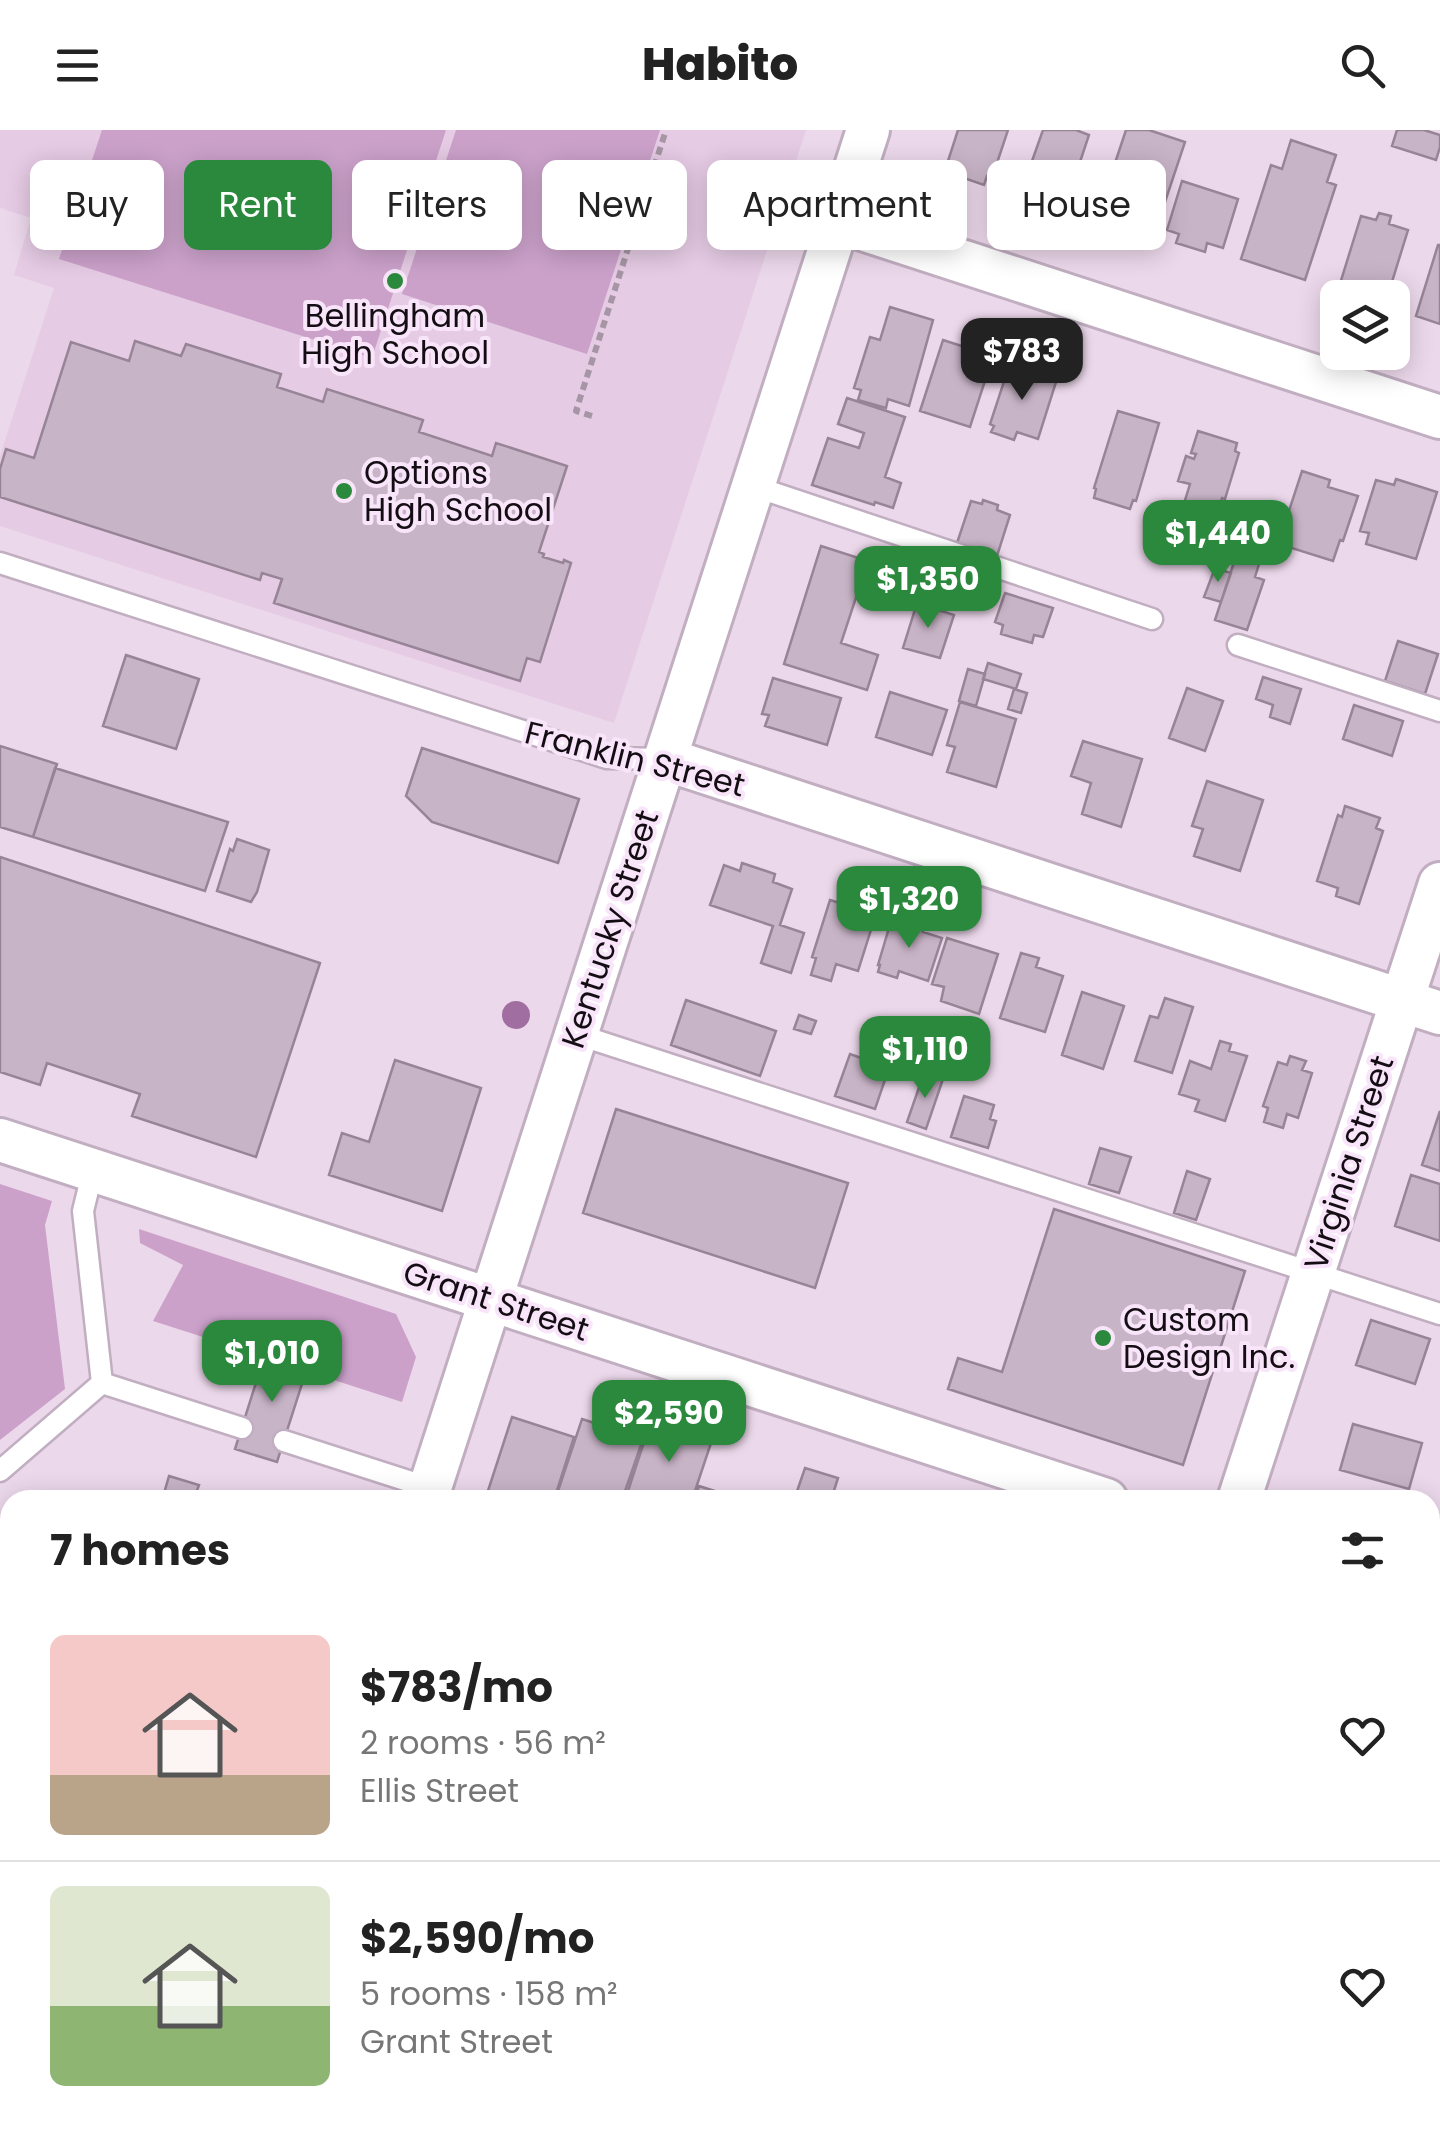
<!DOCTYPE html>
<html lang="en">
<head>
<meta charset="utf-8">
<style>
	body { margin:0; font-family:Poppins,sans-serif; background:#f6f6f6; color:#222; height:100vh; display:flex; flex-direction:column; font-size:38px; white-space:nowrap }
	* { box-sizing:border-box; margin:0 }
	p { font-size:32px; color:#767676 }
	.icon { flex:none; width:55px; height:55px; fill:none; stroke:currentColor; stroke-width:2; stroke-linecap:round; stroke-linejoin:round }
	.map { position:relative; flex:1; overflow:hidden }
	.sheet { position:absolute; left:0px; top:1360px; width:1440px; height:642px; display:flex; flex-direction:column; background:#fff; border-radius:30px 30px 0 0; box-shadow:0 5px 25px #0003 }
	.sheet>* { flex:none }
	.hud { position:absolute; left:30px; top:30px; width:1380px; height:90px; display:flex; gap:20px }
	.tools { position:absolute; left:1320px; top:150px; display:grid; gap:20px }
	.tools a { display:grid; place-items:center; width:90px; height:90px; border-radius:15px; background:#fff; box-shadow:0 5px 25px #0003; font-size:50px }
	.price { position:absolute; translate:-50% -85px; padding:0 22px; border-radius:20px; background:#2a893c; color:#fff; font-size:32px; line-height:65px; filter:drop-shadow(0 2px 5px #0008) }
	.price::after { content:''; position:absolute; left:50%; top:60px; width:30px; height:22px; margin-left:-15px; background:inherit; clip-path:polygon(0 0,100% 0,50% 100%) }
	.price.current { background:#222; color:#fff }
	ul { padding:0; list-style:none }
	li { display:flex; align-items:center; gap:30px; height:250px; padding:0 50px }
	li+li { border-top:2px solid #e0e0e0 }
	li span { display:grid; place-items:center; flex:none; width:280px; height:200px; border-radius:15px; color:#555 }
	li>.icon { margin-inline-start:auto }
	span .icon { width:120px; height:120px; fill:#fffc; stroke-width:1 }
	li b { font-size:42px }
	h2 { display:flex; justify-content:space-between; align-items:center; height:120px; padding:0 50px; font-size:42px }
	.chip { padding:0 35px; border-radius:15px; background:#fff; box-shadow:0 5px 25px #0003; font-size:35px; line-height:90px }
	.chip.current { background:#2a893c; color:#fff }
	header { display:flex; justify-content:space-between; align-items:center; height:130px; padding:0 50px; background:#fff; font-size:45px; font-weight:800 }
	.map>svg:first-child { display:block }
	.built { fill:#e5cbe4 }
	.green { fill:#cba1ca }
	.building { fill:#c8b4c7; stroke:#978496; stroke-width:2.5 }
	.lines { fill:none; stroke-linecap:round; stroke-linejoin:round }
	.lane-casing { stroke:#c1aec1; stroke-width:25 }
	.street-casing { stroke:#c1aec1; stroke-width:48 }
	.path { stroke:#a696a5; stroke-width:6; stroke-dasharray:8 5; stroke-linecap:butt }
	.lane { stroke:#fff; stroke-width:20 }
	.street { stroke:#fff; stroke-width:42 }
	.tree { fill:#a06ea0 }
	.poi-dot { fill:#2a893c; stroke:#f9e5f9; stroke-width:4 }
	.labels { text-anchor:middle; stroke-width:8; stroke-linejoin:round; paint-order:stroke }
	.poi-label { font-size:32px; fill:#140e14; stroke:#f9e5f9; text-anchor:start }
	.street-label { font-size:32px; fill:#140e14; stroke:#f9e5f9 }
</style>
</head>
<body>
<header><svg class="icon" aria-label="menu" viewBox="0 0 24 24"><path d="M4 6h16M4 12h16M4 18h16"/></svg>Habito<svg class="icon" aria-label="search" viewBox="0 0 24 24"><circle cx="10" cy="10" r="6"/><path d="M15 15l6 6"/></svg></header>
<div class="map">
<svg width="1440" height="2001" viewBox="0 0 1440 2001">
	<rect width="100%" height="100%" fill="#ecd8eb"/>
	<path class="built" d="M0,0H806L614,593L0,396V326L54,158L14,145L31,88L0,78Z"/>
	<path class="green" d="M102,0H446L372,228L59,129Z
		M456,0H660L587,224L402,164Z
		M0,1054L52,1071L45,1095L65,1259L0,1310Z
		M139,1099L396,1184L416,1227L402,1272L306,1241L309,1232L268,1219L265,1227L153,1191L183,1135L140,1113Z"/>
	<path class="building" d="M958,0H1008L992,48L987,46L984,55L949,43L951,35L947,34Z
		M1043,0H1076L1089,5L1065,77L1021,62Z
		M1126,0H1149L1185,12L1155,102L1131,94L1128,104L1095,93Z
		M1397,0H1424L1440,5V17L1436,30L1392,16Z
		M1291,10L1336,25L1327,52L1336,55L1305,150L1241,129L1271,35L1282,39Z
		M1182,51L1238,69L1223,118L1207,113L1205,122L1176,113L1179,104L1167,100Z
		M1379,83L1391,86L1389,94L1408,100L1387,168H1371L1339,157L1361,86L1376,90Z
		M1438,115H1440V194L1416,186Z
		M890,177L933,190L909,276L888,269L886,278L858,270L861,260L854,258L870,207L880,210Z
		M943,210L993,226L970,297L920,281Z
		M135,211L181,226L186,214L281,244L277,257L323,272L327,259L423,290L419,302L492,326L496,313L567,336L539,422L544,424L543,427L563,433L564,430L571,433L540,532L527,528L520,551L274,473L282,449L262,443L260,450L0,367V339L6,319L34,328L71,212L129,231Z
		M1011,230L1034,238L1032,245L1056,252L1038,309L1017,302L1014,310L991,302L994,296L990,294Z
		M847,268L905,287L885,347L901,353L893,378L875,372L874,375L812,355L828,308L859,318L864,303L838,294Z
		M1118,281L1159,293L1136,371L1133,370L1130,379L1094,368L1096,359L1094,358Z
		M1198,301L1237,313L1235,321L1239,323L1225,369L1222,368L1216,388L1212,387L1208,402L1178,393L1190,354L1178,351L1186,326L1194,329L1196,324L1191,323Z
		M1302,341L1330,350L1328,357L1358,366L1343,411L1340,410L1333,431L1282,415L1289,394L1285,393Z
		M1396,349L1437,362L1416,429L1366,414L1369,403L1360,401L1376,350L1394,355Z
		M983,370L998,375L997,380L1010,385L997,426L957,413L971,371L982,374Z
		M821,416L868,431L841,513L878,525L867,560L784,534Z
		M1236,426L1259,434L1255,447L1264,450L1247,500L1215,490Z
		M1215,438L1231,443L1221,472L1204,467Z
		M1005,463L1053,478L1043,507L1034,505L1032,513L1001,504L1003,495L995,492Z
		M917,473L954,485L940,528L903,518Z
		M1398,511L1438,524L1425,564L1385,551Z
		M126,525L199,549L176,619L103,596Z
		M988,533L1021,544L1016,559L983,549Z
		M968,539L985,544L976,576L959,571Z
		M1263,547L1301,559L1290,594L1270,587L1273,575L1256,569Z
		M773,548L841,568L827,615L765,596L769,585L762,584Z
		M1187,558L1223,571L1205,621L1169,608Z
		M1014,559L1027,563L1021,583L1008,579Z
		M890,562L947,580L932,625L876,607Z
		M960,572L1016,589L996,657L947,642L955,617L947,615Z
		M1354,575L1403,591L1392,626L1343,609Z
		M1083,611L1142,629L1121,697L1082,684L1091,653L1071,646Z
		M0,616L57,634L33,707L0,697Z
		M422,618L579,669L558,733L432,692L406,666Z
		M55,638L228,692L205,761L33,707Z
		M1207,651L1263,670L1240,741L1194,726L1203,699L1192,696Z
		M1345,676L1380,688L1376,698L1383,701L1359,774L1336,766L1338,758L1317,751L1338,685L1342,687Z
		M237,709L269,720L257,762L251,772L217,761L230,719L233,721Z
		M0,727L320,833L256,1027L132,986L140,964L47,933L40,955L0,942Z
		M742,733L775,744L773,752L792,759L780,795L804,803L791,843L761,833L773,796L710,775L724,735L740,741Z
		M830,770L876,784L858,841L836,834L831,851L811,845L816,828L812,827Z
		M912,790L926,794L923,802L942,808L928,851L899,841L897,848L878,842L880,835H878L891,791L910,797Z
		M947,808L998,824L979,884L941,871L944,857L932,854Z
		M1021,823L1039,828L1036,837L1063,846L1045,902L1000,888Z
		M1082,862L1124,876L1103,939L1062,925Z
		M1165,868L1193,877L1172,943L1135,931L1150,886L1158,888Z
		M686,870L776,901L760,946L671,915Z
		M799,885L816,891L811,904L794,899Z
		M1220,911L1231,914L1229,921L1247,926L1225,991L1195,981L1199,970L1179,964L1190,931L1211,939Z
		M850,924L889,938L875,979L835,966Z
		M1290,926L1306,931L1302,940L1312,943L1298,988L1287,984L1283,998L1264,992L1268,978L1263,976L1278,932L1287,935Z
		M395,930L481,958L442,1081L329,1045L342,1003L369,1012Z
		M924,943L943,949L926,999L907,992Z
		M964,966L994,975L990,989L996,991L988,1018L951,1007Z
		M616,979L848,1053L815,1158L583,1083Z
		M1440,981V1041L1422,1035Z
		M1100,1018L1131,1027L1119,1063L1089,1054Z
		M1187,1041L1210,1049L1196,1090L1174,1083Z
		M1411,1045L1440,1054V1111L1395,1096Z
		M1054,1079L1245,1141L1183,1335L948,1259L958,1228L1002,1242Z
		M1371,1190L1430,1209L1415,1254L1356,1235Z
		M267,1218L309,1232L277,1332L235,1319Z
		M512,1287L574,1307L554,1370H485Z
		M582,1289L643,1309L622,1370H555Z
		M651,1291L712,1310L692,1370H625Z
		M1353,1294L1422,1313L1409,1359L1340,1340Z
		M805,1338L838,1348L831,1370H794Z
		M169,1346L199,1355L194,1369L165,1360Z
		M699,1356L743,1370H694Z
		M0,1480L10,1483V1543L0,1539Z
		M9,1847L10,1848V1888L0,1884V1873Z
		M1430,1914L1440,1917V2000L1419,1992H1430Z
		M0,1942L10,1945L9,1981L0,1978Z
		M10,1987V1992H43L61,1999V2001H6Z
		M78,1992H135L132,2001H91L77,1997Z
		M557,1992H659L656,2001H561L555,1999Z
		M774,1992H923L949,2001H771Z"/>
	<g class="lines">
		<g class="lane-casing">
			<path id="lane" d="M753,356L1152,489
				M0,433L607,628L665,629
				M1238,515L1440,581
				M576,904L1440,1184
				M93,1040L83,1081L102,1253
				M284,1311L430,1358
				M0,1341L102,1253L242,1298
				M1430,1744H1440
				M0,1899L10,1902
				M293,1992L318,2001"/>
		</g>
		<g class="street-casing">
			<path id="street" d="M838,91L1440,287
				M665,629L1440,883
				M0,1010L1106,1370
				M426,1370L868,0
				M1239,1370L1440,754
				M1430,1476L1440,1479
				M0,1615L10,1618
				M1163,1992L1189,2001
				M223,2001L225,1992
				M1034,2001L1037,1992"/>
		</g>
		<path class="path" d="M592,286L576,281L666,0"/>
		<use href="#lane" class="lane"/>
		<use href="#street" class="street"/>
	</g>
	<circle class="tree" cx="516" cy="885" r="14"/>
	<g class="poi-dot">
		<circle cx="395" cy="151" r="10"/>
		<circle cx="344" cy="361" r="10"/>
		<circle cx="1103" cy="1208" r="10"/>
	</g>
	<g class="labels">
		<g class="poi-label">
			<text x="395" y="197" text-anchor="middle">Bellingham<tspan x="395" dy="37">High School</tspan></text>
			<text x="364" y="354">Options<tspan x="364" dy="37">High School</tspan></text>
			<text x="1123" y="1201">Custom<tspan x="1123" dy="37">Design Inc.</tspan></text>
		</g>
		<g class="street-label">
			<text transform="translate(635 629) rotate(14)" y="11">Franklin Street</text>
			<text transform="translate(610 799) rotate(-72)" y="11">Kentucky Street</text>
			<text transform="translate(1349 1033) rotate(-72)" y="11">Virginia Street</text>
			<text transform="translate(496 1171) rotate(18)" y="11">Grant Street</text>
		</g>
	</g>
</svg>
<div class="tools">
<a><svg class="icon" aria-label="layers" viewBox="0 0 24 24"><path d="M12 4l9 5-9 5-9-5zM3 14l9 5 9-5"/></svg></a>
</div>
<b class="price current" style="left:1022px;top:273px">$783</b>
<b class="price" style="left:1218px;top:455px">$1,440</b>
<b class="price" style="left:928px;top:501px">$1,350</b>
<b class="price" style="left:909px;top:821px">$1,320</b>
<b class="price" style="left:925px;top:971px">$1,110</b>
<b class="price" style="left:272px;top:1275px">$1,010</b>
<b class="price" style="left:669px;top:1335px">$2,590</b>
<div class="hud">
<a class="chip">Buy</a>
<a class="chip current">Rent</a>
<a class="chip">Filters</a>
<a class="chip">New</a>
<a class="chip">Apartment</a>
<a class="chip">House</a>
</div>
<section class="sheet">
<h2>7 homes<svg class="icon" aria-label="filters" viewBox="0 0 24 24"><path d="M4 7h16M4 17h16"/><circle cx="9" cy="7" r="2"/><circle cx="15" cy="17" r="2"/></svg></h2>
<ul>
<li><span style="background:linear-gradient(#f6c9c9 70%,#b9a48a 0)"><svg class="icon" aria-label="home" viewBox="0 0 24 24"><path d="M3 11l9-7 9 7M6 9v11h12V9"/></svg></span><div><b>$783/mo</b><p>2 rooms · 56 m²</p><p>Ellis Street</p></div><svg class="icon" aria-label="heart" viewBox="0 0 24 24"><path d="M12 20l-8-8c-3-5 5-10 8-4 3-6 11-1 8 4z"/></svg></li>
<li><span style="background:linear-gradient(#dfe7d0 60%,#8fb573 0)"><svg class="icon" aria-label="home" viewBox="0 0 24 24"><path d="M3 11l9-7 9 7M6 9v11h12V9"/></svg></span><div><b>$2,590/mo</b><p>5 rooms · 158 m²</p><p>Grant Street</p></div><svg class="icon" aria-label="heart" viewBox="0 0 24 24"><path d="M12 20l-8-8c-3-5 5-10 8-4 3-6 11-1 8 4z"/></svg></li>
</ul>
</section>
</div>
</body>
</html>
